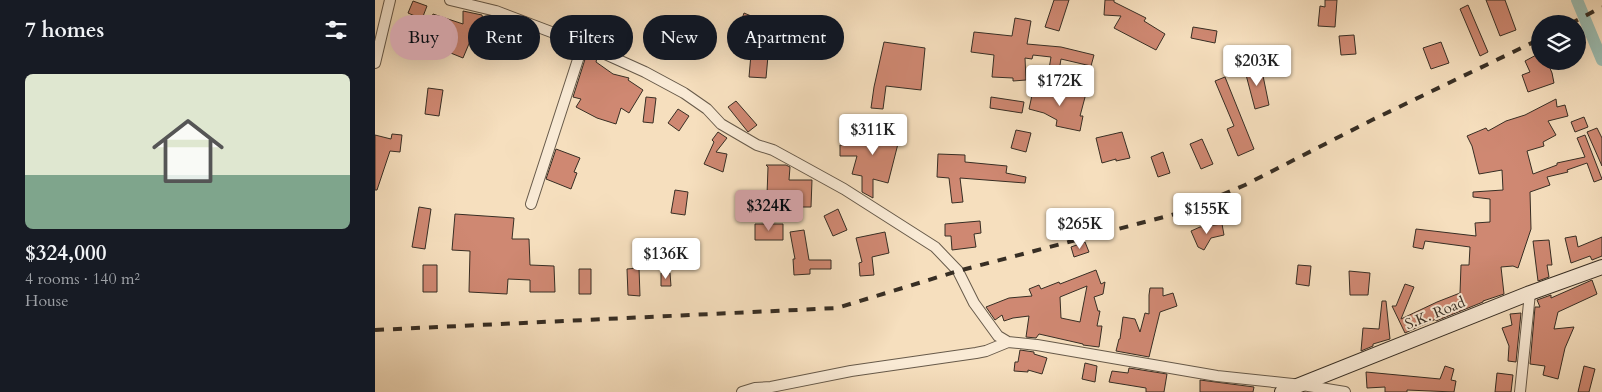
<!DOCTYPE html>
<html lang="en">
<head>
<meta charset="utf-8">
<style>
	body { margin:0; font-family:Cardo,serif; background:#20242c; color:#f1f3f6; height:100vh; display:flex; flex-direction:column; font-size:19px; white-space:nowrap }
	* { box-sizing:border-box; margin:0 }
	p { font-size:16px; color:#9ea1a6 }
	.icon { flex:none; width:28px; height:28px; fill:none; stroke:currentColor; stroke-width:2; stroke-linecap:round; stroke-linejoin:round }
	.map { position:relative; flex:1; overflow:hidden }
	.panel { display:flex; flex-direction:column; background:#171b24; width:375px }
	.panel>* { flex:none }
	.banner { position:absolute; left:15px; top:15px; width:475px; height:45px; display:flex; gap:10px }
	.buttons { position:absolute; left:1156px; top:15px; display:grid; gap:10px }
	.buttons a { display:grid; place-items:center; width:55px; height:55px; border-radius:50%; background:#171b24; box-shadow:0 5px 20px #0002; font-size:25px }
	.price { position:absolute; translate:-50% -42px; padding:0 11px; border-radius:5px; background:#fff; color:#222; font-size:16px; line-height:32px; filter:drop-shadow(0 1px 2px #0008) }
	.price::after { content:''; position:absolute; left:50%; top:30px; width:15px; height:11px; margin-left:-8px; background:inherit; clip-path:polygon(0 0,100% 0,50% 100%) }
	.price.active { background:#c59692; color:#111 }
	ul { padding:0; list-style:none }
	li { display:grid; align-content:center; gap:10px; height:265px; padding:0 25px }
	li+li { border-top:1px solid #363941 }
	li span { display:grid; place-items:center; height:155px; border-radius:8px; color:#555 }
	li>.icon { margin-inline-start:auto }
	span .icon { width:90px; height:90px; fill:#fffc; stroke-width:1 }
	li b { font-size:21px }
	h2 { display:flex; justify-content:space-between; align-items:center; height:60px; padding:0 25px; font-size:21px }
	.chip { padding:0 18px; border-radius:22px; background:#171b24; box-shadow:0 5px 20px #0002; font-size:18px; line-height:45px }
	.chip.active { background:#c59692; color:#111 }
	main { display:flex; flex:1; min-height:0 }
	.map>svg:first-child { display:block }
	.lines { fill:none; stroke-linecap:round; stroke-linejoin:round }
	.canal { stroke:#9dbdb1; stroke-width:12 }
	.building { fill:#cf8872; stroke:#372e24; fill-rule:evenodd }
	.minor-casing { stroke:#675a4a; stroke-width:12 }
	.secondary-casing { stroke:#372e24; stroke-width:16 }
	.minor { stroke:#f9ead5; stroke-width:10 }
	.secondary { stroke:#f9ead5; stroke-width:14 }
	.rail { stroke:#372e24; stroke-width:4; stroke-dasharray:9 9; stroke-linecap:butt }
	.labels { text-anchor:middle; stroke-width:4; stroke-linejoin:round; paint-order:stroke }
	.street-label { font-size:15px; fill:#372e24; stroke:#f9ead5 }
</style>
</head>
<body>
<main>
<section class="panel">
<h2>7 homes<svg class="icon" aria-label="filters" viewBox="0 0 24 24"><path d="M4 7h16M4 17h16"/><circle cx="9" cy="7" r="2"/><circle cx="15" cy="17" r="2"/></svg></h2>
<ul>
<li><span style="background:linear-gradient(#dfe7d0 65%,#7fa58c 0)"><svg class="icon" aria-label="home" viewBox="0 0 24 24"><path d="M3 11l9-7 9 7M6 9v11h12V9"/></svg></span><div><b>$324,000</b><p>4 rooms · 140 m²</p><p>House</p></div></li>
</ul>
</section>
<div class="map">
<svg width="1227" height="392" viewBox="0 0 1227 392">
	<rect width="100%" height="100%" fill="#f6dfbe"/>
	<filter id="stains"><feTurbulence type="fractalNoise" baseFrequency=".004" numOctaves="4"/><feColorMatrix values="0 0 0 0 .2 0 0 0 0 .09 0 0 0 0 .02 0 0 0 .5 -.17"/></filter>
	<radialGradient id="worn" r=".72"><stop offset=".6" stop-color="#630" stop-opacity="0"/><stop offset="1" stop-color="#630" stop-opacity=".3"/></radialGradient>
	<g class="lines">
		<path class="canal" d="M1202,0L1227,60"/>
	</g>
	<path class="building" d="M679,0H694L684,31L670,27Z
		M730,0H739V2L771,18L769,21L790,34L781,50L739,28L746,16L729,15Z
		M950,0H962L960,27L943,26L945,6L950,7Z
		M1111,0H1130L1141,30L1125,36Z
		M38,1L52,6L47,19L33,13Z
		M1093,5L1113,52L1105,56L1085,9Z
		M88,11L107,15L108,20H104L88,58L61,47V49L47,44L58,14L88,24Z
		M369,13L381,18L371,45L359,41Z
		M640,18L656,21L652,44L686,47L719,55L716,66L686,59L684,71L674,69L676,57L658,55L657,59L650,58L651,80L638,81V78L617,77L619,55L596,52L599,32L637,36Z
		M818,27L842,31L840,43L816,38Z
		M979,35L981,54L966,55L964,36Z
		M509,42L550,48L546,90L511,86L508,109L496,108L499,87Z
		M1066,42L1074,63L1056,69L1048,48Z
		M212,53L222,58L221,62L238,74L254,78L253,80L268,90L254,113L246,108L241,124L222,118L201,107L206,99L198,97Z
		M1165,53V61H1172L1177,73L1179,83L1153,92L1147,75L1155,72L1150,61Z
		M376,54L393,56L391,78L374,77Z
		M886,66L894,105L880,109L870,71Z
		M850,77L879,149L863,156L852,129L859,126L840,81Z
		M659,86L693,96L713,86L705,116H708L705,131L681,126L682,120L669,113L654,109Z
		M53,88L68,90L64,116L50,114Z
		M271,97L281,98L278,123L268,122Z
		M616,97L649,102L647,113L615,108Z
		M1181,99L1182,107L1190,105L1193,116L1173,121L1181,135L1168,142L1169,146L1152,151L1158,174L1182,165V163L1210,157L1202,138L1210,135L1227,179L1219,182L1212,163L1192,170L1193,172L1172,177L1175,185L1155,192L1156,229L1143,268L1138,266L1126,267L1129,294L1108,301V302L1061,321V319L1030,333L1017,306H1021L1030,284L1039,287L1026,319L1062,302L1085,293L1086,265H1094L1095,247L1050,241L1048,249L1038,247L1041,229L1101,236L1100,223L1115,222V199L1098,197V192L1128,190L1127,170L1104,174L1097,146L1092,136L1111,128L1113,131L1131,121L1150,115Z
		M361,101L382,125L373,132L353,107Z
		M303,109L314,116L304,131L293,123Z
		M1209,117L1213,127L1200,132L1196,122Z
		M489,124L526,132L513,183L498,179V198L487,192V176L477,174L482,156H465V145H484Z
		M1222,128L1227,138V166L1212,132Z
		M641,130L656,133L651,152L636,148Z
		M343,132L352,138L341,152L352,154L348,172L329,164L339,142L337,140Z
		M747,132L755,158L741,161V159L727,163L721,138Z
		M17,134L27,135L25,152L15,151L2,190H0V135L16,139Z
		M827,139L838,164L826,169L815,144Z
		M181,149L205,158L199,172L202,173L196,189L171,179Z
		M788,152L795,173L783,177L776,157Z
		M563,154L590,155V162L632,166L631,173L651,177L650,183L585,178L588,202L577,203L574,178L562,177Z
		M391,165H411L415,167L414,180H437L436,207H424V195H392L393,167Z
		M300,190L313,192L310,215L296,213Z
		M44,207L56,209L50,249L37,247Z
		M463,209L472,230L458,236L449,216Z
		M80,214L139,218L137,239H154L155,265L179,266L180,292H155V280L133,279L132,294L94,292L95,251L77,250Z
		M605,221L606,233L599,234L601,247L577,250L576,236H570V224Z
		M380,224H408V240H380Z
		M847,224L849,235L836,238L829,250L823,247L816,231L825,227Z
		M429,230L434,260H456V269H435V274L419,275L418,259H420L415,232Z
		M510,232L514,253L497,257L499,275L485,276L484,263L487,262L481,238Z
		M1201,236L1203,247L1227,237V256L1217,260L1215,256L1196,263L1190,238Z
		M1174,240L1177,265H1172L1174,277L1163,281L1158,241Z
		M710,242L714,252L699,257L696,247Z
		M48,265H62V292H48Z
		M923,265L936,266L934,286L921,284Z
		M264,268L265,296L253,295L252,269Z
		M204,269H216V294H204Z
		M721,270L726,284L730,282L728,294L719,297L723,311H725L722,326H727L724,347L708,345V344L664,334L661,338L651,337L654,316L638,318L629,321L627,315L620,320L611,307L634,298L657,296L654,289L664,285L666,289L684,282L685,284ZM712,286L705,322L686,318L685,297Z
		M974,271L995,273L993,295H975Z
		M286,273H295L296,286H286Z
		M1217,280L1222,294L1183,312L1179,329L1199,327L1190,348L1183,379L1168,375L1170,366L1155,364L1160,307H1165L1162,300L1176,295V298Z
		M775,288H788V296L798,293L802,306L785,312L774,357L741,351L744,339H745L748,317L760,319L765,332L770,313L774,314V295Z
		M1007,301H1011L1015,339L998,344V346L986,351L988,328L1004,329Z
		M1146,313L1141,362L1133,361L1134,346L1127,328L1137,325L1135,314Z
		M645,350L659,352V354L672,358L667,374L653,370V372L639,371L640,362H643Z
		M710,363L722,366L720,382L707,379Z
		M1070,366L1079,369L1076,380L1081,381L1079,392L1032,390V392H1010V387L992,388L991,372L1065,379Z
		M1209,366L1220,369L1214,392H1203Z
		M754,368L792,374L789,392H771V388L734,382L737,371L753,373Z
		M1122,373L1138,375L1136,392H1120Z
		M825,380L879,387L878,392H825Z"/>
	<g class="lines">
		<g class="minor-casing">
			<path id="minor" d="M75,0L121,11L208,44L270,72L309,93L332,109L346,124L382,145L398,150L420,162L469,189L560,247L583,271L599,303L623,336L633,342L662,345L842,376L927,385L970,392
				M0,63L15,0
				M156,204L208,44
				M367,392L380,388L396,387L476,371L601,353L611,351L633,342
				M1145,392L1155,293"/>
		</g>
		<g class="secondary-casing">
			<path id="secondary" d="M907,392L1155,293L1227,267"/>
		</g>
		<use href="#minor" class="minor"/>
		<use href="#secondary" class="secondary"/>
		<path class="rail" d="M1195,24L1227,7
			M0,330L462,308L583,271L804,213L870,185L997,120L1165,39"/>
	</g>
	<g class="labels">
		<g class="street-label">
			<text transform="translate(1060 313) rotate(-22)" y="5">S.K. Road</text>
		</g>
	</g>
	<rect width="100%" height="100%" filter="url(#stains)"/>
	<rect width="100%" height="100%" fill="url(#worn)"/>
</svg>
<div class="buttons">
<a><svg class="icon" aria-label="layers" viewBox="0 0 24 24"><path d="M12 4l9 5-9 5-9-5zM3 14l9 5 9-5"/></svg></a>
</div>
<b class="price" style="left:882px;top:87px">$203K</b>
<b class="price" style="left:685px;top:107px">$172K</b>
<b class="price" style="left:498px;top:156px">$311K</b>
<b class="price active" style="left:394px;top:232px">$324K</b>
<b class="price" style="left:832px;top:235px">$155K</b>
<b class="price" style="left:705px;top:250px">$265K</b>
<b class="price" style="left:291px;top:280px">$136K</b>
<div class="banner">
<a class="chip active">Buy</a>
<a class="chip">Rent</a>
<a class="chip">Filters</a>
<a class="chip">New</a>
<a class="chip">Apartment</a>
</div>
</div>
</main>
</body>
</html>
